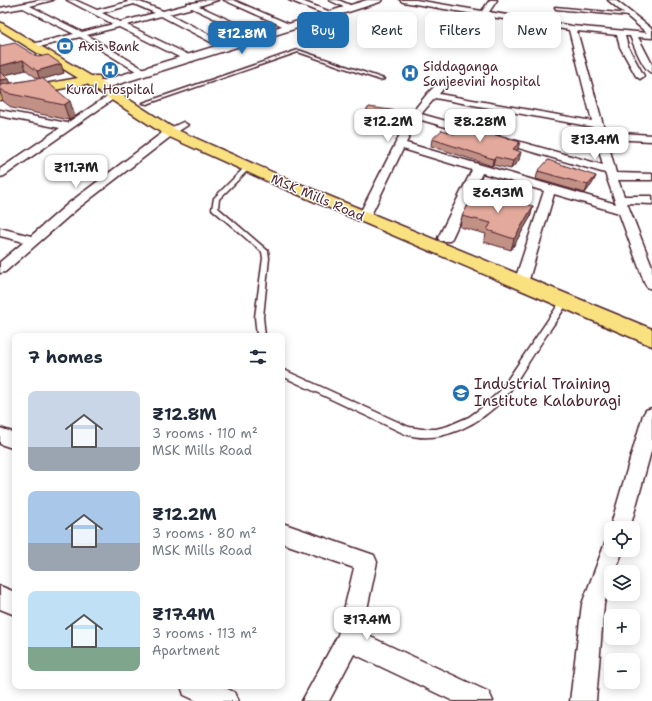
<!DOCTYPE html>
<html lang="en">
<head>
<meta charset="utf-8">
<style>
	body { margin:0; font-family:"Shantell Sans",sans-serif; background:#f6f6f7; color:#1f2937; height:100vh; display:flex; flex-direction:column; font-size:15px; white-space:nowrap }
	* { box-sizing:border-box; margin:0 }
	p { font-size:13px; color:#747a83 }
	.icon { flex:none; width:22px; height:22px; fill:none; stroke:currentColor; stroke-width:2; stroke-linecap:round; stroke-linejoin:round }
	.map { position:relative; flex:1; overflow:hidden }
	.drawer { position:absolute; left:12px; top:333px; width:273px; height:356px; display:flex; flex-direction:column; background:#fff; border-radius:8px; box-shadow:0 2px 10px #0003 }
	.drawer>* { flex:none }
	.guide { position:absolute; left:297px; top:12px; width:295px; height:36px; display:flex; gap:8px }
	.buttons { position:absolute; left:604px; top:521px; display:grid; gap:8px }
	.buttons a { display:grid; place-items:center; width:36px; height:36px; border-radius:8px; background:#fff; box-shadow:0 2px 10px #0003; font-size:20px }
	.price { position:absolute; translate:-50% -34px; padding:0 9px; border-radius:8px; background:#fff; color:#222; font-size:13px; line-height:26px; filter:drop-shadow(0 1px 2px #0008) }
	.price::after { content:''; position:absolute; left:50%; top:24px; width:12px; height:9px; margin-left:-6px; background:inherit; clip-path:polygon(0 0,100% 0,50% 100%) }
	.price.current { background:#1f6fb2; color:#fff }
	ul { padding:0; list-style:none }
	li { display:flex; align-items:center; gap:12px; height:100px; padding:0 16px }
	li span { display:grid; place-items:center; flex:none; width:112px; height:80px; border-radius:8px; color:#555 }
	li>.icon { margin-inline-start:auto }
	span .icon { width:48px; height:48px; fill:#fffc; stroke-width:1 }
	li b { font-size:17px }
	h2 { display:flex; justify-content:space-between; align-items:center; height:48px; padding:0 16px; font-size:17px }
	.tag { padding:0 14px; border-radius:8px; background:#fff; box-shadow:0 2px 10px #0003; font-size:14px; line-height:36px }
	.tag.current { background:#1f6fb2; color:#fff }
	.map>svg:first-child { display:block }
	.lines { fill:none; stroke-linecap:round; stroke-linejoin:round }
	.lane-casing { stroke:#4a1f2b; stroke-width:3 }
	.street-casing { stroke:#4a1f2b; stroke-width:3 }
	.secondary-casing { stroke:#4a1f2b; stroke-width:3 }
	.primary-casing { stroke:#4a1f2b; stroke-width:3 }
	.lane { fill:#fff; fill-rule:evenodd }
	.street { fill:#fff; fill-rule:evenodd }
	.secondary { fill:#fff; fill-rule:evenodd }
	.primary { fill:#fae180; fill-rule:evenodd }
	.wall { fill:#c29186; stroke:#4a1f2b; fill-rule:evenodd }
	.shaded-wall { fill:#9e766d; stroke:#4a1f2b }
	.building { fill:#e2a99c; stroke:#4a1f2b }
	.labels { text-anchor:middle; stroke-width:3; stroke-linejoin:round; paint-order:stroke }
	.far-poi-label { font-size:13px; fill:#4a1f2b; stroke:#fff; text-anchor:start }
	.far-street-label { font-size:13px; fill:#4a1f2b; stroke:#fff }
	.poi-label { font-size:15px; fill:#4a1f2b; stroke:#fff; text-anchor:start }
</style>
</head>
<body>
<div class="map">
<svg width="652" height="701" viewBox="0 0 652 701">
	<rect width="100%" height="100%" fill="#fff"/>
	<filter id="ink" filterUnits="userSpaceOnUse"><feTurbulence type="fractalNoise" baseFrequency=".025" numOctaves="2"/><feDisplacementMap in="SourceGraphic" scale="8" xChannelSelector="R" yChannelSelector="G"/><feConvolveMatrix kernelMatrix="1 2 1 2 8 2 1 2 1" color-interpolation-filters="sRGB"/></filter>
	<g filter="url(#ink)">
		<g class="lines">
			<g class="lane-casing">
				<path id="lane" d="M555,7L629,14L631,15L629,16L556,9Z
					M298,50L384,79L380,80L298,52L147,104L143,103Z
					M246,166L251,167L219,199L218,208L268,251L269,258L263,317L265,336H257L255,317L263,258L262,252L212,209L214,198Z
					M562,299H565L569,301C556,322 541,342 528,363C521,373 514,386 506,396C482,423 441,446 405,434L282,376V369L409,427L422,429H436L448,426L469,417L480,409L500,391Z"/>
			</g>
			<g class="street-casing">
				<path id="street" d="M40,0H53L30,6L82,32L113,24L67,0H75L97,10L128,2L126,0L137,1L163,11L186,5L187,3H193L207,0H218L199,6L265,37L264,39H258L192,8L169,14L230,45V49H224L161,16L127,25L193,57L194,59L193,61H187L119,27L87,35L147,71L148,73L144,76L80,37L35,48H32V44L74,34L23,8L0,12V8ZM134,4L155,13L120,22L102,13Z
					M224,0H233L296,27L292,29H289Z
					M289,0H299L336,14L332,16H329Z
					M329,0H338L357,8L353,10H350Z
					M400,0H416L482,11L490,0H497L489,12L572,26L647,33L608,0H615L652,29V38L638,37L652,64V73C643,70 634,45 630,36H625L628,47L644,76L640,79L636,76L620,47L617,35L577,31L605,132L652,135V141L607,139L616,173L652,174V180H618L624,196H652V204L627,203L652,266V289L647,287L645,284L619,213L554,194L528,283L526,286L521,288L516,286L514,283L544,191L482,173L452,238L450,241H440L438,238L472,170L403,149L370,217L368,220H360L358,217L410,115L428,93L440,81L443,80L448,83L439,94L592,121L569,30L403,2ZM435,98L593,127L603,165L421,114ZM418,119L605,173L616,204L406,143Z
					M112,93L117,96L115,98L4,176L0,177V169L60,128L0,116V110L67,123Z
					M183,122L188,125L174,134L77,209L5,272L0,273V262L24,242L0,236V228L31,236L69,203L166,130Z
					M652,408V448L630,528H611V531L610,528L643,415L646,410Z
					M0,428L15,433V449L0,444Z
					M282,523L374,555L377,562L362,633L489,692L493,701H453L354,654L329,701H302L338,635L354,568L282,543Z
					M611,540V550H623L615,572H611V584L604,604L596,701H570L582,604L605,543Z
					M0,586L15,592V615L0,609Z
					M181,686H221L234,692L238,701H197L184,695Z"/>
			</g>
			<g class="secondary-casing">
				<path id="secondary" d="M367,0H382L380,2L103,89H95L93,86L95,83Z"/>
			</g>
			<g class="primary-casing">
				<path id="primary" d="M0,22L91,76H99L101,79L100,81L175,129L290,180L652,329V346L278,186L165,135L87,84L0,100V92L78,78L0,30Z"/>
			</g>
			<use href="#lane" class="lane"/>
			<use href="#street" class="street"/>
			<use href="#secondary" class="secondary"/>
			<use href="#primary" class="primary"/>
		</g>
		<path class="wall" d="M0,46L64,73L43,79L75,116L69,120L12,108L3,101L0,92ZM26,70L38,79L11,83L4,75Z
			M369,107L404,124L398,135L361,129L362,117Z
			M432,139L518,149L517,151L519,160L511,169L493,165L492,166L431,146Z
			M538,171L596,176L592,184L585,193L536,179Z
			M533,206L530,218L511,250L484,242L486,234L460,227L462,216Z"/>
		<path class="shaded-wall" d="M23,60L26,70L0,76V66Z
			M61,64L64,73L40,80L37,71Z
			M9,79L13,88H0V80Z
			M70,101L75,116L69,120L64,105Z
			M405,112L404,124L398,135L399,123Z
			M520,142L518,149L511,157L513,149Z
			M521,152L519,160L511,169L513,161Z
			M495,157L493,165L492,166L493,159Z
			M596,176L592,184L585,193L588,185Z
			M533,206L530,218L511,250L514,239Z"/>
		<path class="building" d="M15,43L38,57L48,55L61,64L37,71L23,60L0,66V46Z
			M0,72L9,79L0,80Z
			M42,78L70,101L64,105L6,93L0,88V85Z
			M369,107L405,112L399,123L362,117Z
			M461,125L520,142L513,149L521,152L513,161L495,157L493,159L432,139L442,130L455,134Z
			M548,160L596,176L588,185L538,171Z
			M475,193L533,206L514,239L487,230L491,223L462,216Z"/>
	</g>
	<defs>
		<g id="bank-disc" transform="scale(0.9)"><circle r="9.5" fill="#1f6fb2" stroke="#fff"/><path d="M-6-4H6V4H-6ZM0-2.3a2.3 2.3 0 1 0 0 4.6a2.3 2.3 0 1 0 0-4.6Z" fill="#fff"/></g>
		<g id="hospital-disc" transform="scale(0.9)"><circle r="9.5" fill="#1f6fb2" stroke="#fff"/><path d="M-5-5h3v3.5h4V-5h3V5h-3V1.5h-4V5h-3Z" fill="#fff"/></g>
		<g id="school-disc" transform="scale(0.9)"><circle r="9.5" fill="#1f6fb2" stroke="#fff"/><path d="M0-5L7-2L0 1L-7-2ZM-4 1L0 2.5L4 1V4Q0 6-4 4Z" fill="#fff"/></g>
	</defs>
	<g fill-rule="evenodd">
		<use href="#bank-disc" x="65" y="46"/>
		<use href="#hospital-disc" x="110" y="70"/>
		<use href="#hospital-disc" x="410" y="73"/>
		<use href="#school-disc" x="461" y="393"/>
	</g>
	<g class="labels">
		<g class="far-poi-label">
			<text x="78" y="51">Axis Bank</text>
			<text x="423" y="71">Siddaganga<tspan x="423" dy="15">Sanjeevini hospital</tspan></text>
			<text x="110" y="94" text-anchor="middle">Kural Hospital</text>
		</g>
		<g class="far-street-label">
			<text transform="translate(318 197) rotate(23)" y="5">MSK Mills Road</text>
		</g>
		<g class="poi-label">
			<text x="474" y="389">Industrial Training<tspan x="474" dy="17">Institute Kalaburagi</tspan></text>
		</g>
	</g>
</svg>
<div class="buttons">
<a><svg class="icon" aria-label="locate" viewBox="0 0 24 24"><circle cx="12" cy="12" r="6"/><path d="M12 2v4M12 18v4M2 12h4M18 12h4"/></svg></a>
<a><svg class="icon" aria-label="layers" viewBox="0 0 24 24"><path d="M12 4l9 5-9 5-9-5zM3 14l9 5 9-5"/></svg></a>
<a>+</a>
<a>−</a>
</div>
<b class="price current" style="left:242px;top:55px">₹12.8M</b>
<b class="price" style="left:388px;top:143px">₹12.2M</b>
<b class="price" style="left:480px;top:143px">₹8.28M</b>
<b class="price" style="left:595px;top:161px">₹13.4M</b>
<b class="price" style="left:76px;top:189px">₹11.7M</b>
<b class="price" style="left:498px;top:214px">₹6.93M</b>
<b class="price" style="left:367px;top:641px">₹17.4M</b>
<div class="guide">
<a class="tag current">Buy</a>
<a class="tag">Rent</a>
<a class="tag">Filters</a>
<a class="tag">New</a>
</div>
<section class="drawer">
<h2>7 homes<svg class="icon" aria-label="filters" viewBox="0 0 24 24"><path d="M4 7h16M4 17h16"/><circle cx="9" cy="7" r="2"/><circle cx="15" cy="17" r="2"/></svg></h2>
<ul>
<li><span style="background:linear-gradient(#c9d6e8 70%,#9aa5b1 0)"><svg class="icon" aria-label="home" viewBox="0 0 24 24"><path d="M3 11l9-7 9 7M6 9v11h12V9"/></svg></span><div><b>₹12.8M</b><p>3 rooms · 110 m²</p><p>MSK Mills Road</p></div></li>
<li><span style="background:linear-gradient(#a9c7e8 65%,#9aa5b1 0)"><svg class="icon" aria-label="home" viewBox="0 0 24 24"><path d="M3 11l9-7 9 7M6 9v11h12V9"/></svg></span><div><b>₹12.2M</b><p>3 rooms · 80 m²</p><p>MSK Mills Road</p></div></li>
<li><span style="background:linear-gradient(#bfe0f5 70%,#7fa58c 0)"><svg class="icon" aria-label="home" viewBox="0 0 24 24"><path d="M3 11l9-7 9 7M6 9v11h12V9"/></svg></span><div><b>₹17.4M</b><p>3 rooms · 113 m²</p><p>Apartment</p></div></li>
</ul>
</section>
</div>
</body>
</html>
